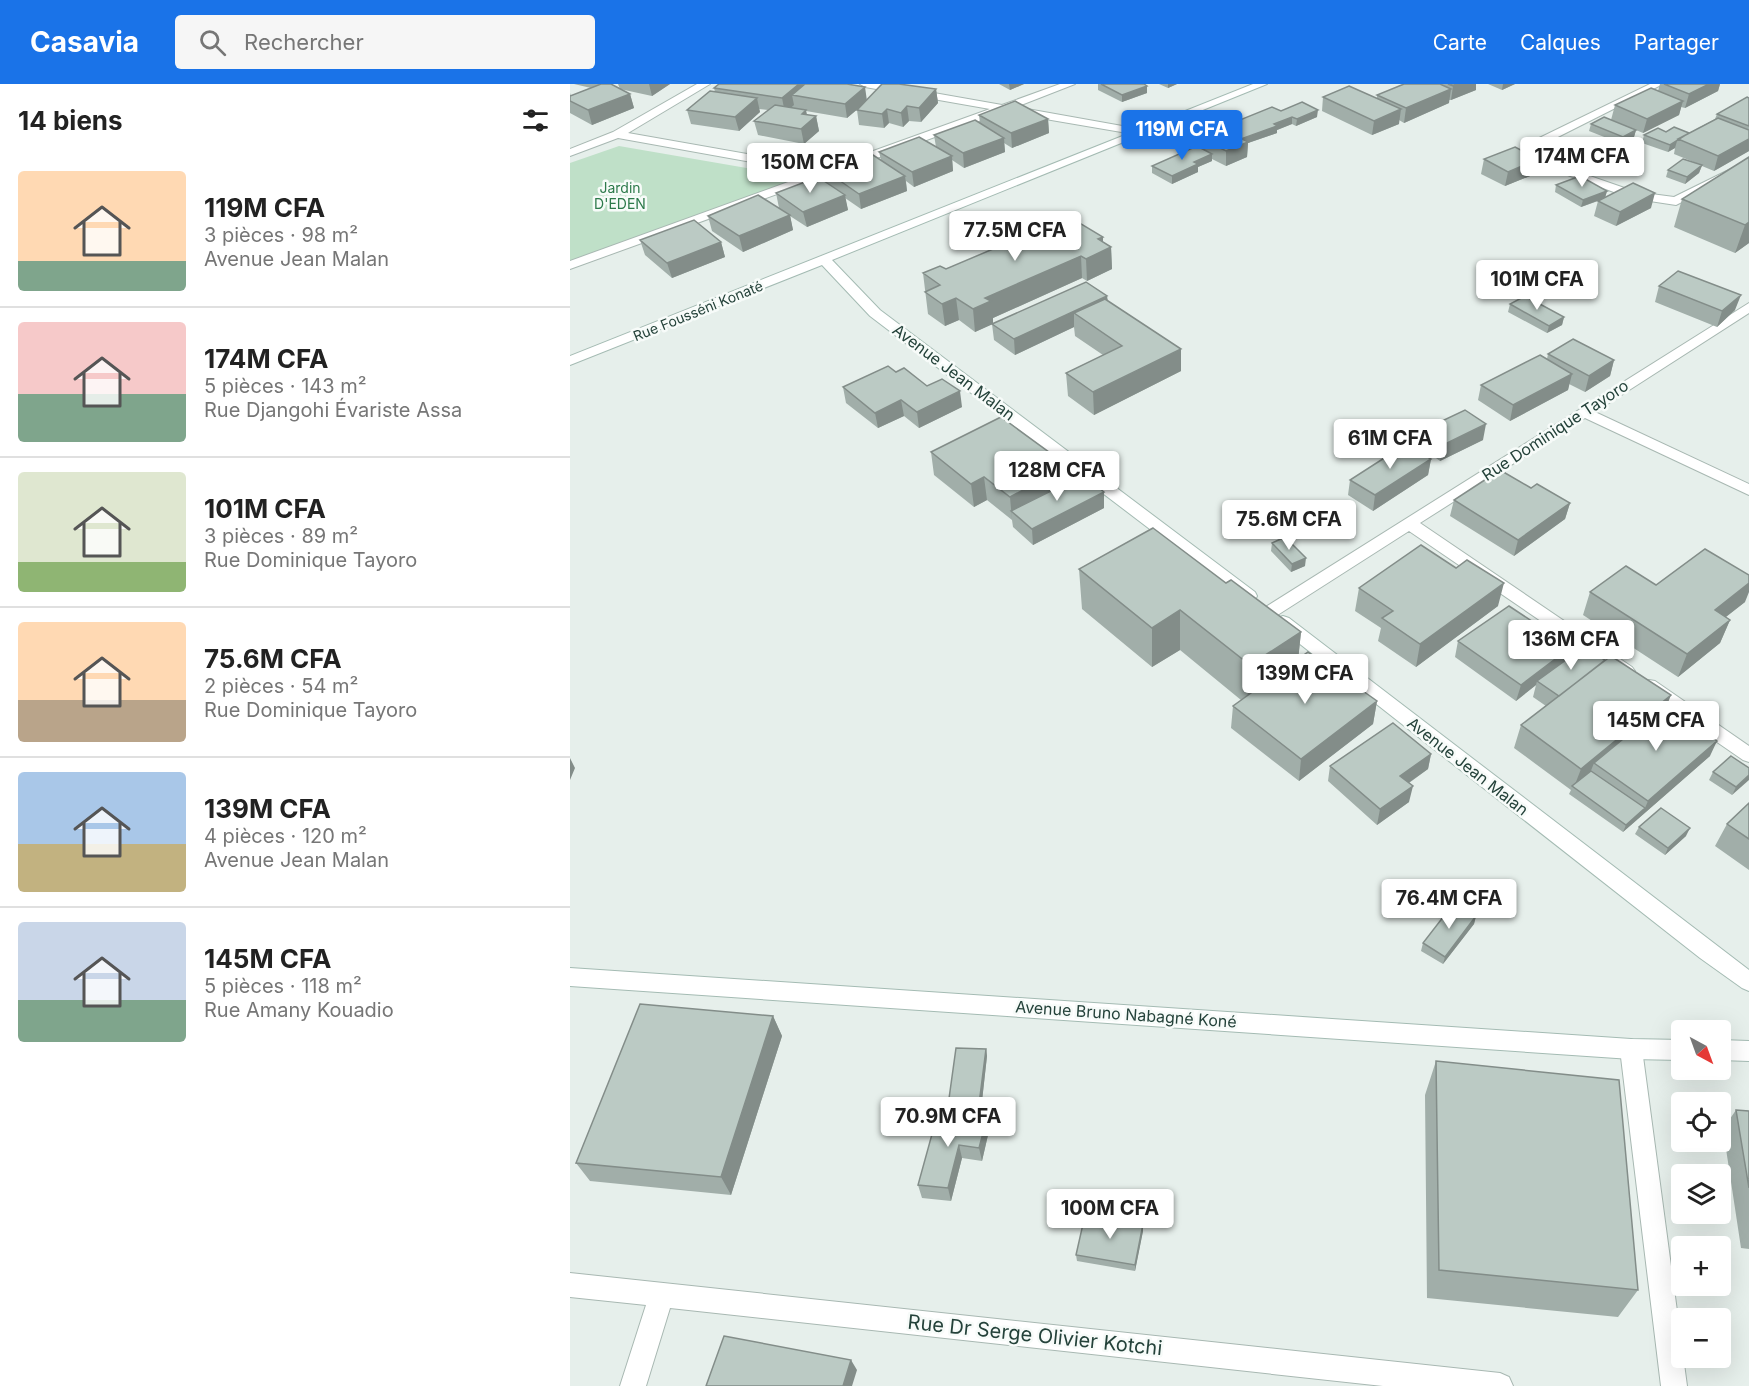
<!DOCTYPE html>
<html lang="fr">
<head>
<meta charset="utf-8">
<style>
	body { margin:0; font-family:Inter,sans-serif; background:#f6f6f6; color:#222; height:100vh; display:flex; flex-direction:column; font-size:22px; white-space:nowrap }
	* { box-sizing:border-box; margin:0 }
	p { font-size:20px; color:#767676 }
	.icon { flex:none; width:33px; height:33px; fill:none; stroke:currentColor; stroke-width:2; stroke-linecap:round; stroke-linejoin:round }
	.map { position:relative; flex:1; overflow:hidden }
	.drawer { display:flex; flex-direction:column; background:#fff; width:570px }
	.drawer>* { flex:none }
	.needle { width:39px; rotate:139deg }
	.tools { position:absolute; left:1101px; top:936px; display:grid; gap:12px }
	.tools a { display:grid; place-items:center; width:60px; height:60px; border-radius:6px; background:#fff; box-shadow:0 6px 24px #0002; font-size:30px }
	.price { position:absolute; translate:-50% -51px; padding:0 14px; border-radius:6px; background:#fff; color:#222; font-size:20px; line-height:39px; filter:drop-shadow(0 2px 3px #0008) }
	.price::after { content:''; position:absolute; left:50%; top:36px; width:18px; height:14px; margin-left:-9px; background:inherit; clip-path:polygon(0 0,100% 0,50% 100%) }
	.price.on { background:#1a73e8; color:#fff }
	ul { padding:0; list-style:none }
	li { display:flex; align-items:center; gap:18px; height:150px; padding:0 18px }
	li+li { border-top:2px solid #e0e0e0 }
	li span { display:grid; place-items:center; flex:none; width:168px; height:120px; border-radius:6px; color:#555 }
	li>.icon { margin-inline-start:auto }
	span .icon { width:72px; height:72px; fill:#fffc; stroke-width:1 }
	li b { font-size:26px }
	h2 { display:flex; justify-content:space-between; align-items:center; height:72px; padding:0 18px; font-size:26px }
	header { display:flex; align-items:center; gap:36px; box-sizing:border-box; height:84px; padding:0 30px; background:#1a73e8; color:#fff }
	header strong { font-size:28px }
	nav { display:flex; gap:33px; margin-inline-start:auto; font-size:21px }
	.search { width:420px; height:54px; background:#f6f6f6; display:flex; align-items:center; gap:15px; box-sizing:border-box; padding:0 21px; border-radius:6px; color:#767676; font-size:22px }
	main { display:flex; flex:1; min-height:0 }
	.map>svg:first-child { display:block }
	.green { fill:#bfe0c8 }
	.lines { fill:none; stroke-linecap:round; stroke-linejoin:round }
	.minor-casing { stroke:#a8b8b2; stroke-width:2 }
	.secondary-casing { stroke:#a4bbb3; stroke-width:2 }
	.minor { fill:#fff; fill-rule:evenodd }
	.secondary { fill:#fff; fill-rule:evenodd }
	.wall { fill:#a1aea9 }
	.shaded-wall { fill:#838d89 }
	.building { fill:#bbcac4; stroke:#838d89; stroke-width:1.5 }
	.labels { text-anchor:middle; stroke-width:5; stroke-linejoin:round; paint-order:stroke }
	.far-park-label { font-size:14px; fill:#2d7a4b; stroke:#f7fbf9 }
	.far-street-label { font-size:14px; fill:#24423a; stroke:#f7fbf9 }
	.street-label { font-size:16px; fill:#24423a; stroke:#f7fbf9 }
	.near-street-label { font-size:20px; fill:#24423a; stroke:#f7fbf9 }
</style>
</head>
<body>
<header>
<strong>Casavia</strong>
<div class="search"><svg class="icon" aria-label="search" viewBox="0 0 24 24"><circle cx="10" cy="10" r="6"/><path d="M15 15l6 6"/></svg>Rechercher</div>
<nav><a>Carte</a><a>Calques</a><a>Partager</a></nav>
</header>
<main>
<section class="drawer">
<h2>14 biens<svg class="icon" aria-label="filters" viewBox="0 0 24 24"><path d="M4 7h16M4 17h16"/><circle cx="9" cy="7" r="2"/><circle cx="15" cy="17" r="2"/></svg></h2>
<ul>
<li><span style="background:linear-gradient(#ffd9b3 75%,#7fa58c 0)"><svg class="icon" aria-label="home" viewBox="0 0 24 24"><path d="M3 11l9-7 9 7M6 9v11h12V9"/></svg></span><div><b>119M CFA</b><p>3 pièces · 98 m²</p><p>Avenue Jean Malan</p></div></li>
<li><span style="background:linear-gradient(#f6c9c9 60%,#7fa58c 0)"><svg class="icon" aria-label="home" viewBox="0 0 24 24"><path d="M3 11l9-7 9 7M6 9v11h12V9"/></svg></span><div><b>174M CFA</b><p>5 pièces · 143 m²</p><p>Rue Djangohi Évariste Assa</p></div></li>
<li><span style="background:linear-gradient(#dfe7d0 75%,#8fb573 0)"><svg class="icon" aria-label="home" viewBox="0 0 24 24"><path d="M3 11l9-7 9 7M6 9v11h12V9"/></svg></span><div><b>101M CFA</b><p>3 pièces · 89 m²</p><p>Rue Dominique Tayoro</p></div></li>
<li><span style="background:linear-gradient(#ffd9b3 65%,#b9a48a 0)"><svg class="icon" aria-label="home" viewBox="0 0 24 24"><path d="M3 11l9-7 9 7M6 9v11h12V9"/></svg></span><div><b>75.6M CFA</b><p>2 pièces · 54 m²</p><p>Rue Dominique Tayoro</p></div></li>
<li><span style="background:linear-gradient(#a9c7e8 60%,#c2b280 0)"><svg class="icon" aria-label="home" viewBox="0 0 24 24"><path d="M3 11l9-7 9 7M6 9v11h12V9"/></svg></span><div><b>139M CFA</b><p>4 pièces · 120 m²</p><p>Avenue Jean Malan</p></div></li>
<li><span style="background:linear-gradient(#c9d6e8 65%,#7fa58c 0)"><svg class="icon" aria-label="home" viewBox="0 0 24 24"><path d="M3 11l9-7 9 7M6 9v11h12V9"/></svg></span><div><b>145M CFA</b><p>5 pièces · 118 m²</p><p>Rue Amany Kouadio</p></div></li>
</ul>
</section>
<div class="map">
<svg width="1179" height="1302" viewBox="0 0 1179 1302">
	<rect width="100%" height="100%" fill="#e6efeb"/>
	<path class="green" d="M49,62L234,94L0,182V79Z"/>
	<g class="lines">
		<g class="minor-casing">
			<path id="minor" d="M127,0H140L58,49L256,84L420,25L295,3L290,0H313L432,21L490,0H505L446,23L569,45L575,48L569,51L434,28L0,185V177L243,89L48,54L0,72V65L43,48Z
				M1080,0H1093L968,63L966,67L968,74L1066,108L1104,113L1179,76V84L1106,121L1060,114L957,76L954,67L959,59Z
				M1179,219V229L1025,328L1179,400V411L1015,334L850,439L1062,583L1065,587L1062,591L1056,593L1050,591L839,447L706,532H694L692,528L694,524Z
				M1079,596L1085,597L1179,662V678L1173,676L1073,607L1070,602L1073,597Z
				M1061,955L1069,958L1072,965L1117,1302H1091L1050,965L1053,958Z
				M0,1189L930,1289L939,1293L943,1302H813L100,1224L76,1302H50L76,1221L0,1213Z"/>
		</g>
		<g class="secondary-casing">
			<path id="secondary" d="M683,0H697L262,176L310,226L685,508L687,512L685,516H673L300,232L252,181L0,281V272Z
				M713,532L719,534L1179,886V907L1172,904L1130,874L707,542L705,538L707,534Z
				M0,884L1061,955L1112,956V976L1061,975L0,902Z
				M1150,956L1179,957V977L1150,976Z"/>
		</g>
		<use href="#minor" class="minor"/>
		<use href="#secondary" class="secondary"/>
	</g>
	<path class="wall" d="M4,0H41L50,5L48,0H100L82,12L50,5L60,10L64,24L22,41L0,29V9L1,12L21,4Z
		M429,0H454L440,6Z
		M528,0H574L577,2V9L552,18L528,6Z
		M589,0H607L598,4Z
		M834,0H906V6L881,16H879V19L834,39L829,36V40L802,51L752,27L753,13L807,15V11Z
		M918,0H945L932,6Z
		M1090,0H1150L1148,7L1115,24L1111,23L1109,31L1073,49L1066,46L1064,53L1052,60L1019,47L1021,40L1041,36L1045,21L1088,7Z
		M144,4L297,16L366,5L368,19L351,38L339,37L333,43L319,39L314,44L289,41L287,26L289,24L277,34L236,27L237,31L246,32L249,47L234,60L188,51L184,37L198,26L189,25L190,28L169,47L121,40L117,26L145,8Z
		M1179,14V67L1144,87L1132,82L1129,89L1115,100L1096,93L1098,86L1126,79L1104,70L1105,64L1098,68L1072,59L1074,51L1096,48L1119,49L1145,35L1147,30Z
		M711,27L747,33L726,42L722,40L707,46V49L678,59L677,73L656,82L642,75V77L628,83V88L602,100L582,89V82L629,63L631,45L650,44Z
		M409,31L478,35L479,49L442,64L434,59L435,68L394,84L382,76L383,87L344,103L336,97L337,107L291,125L275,114L278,126L237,143L220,132L223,146L173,168L142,147L138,132L209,124L206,109L255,98L253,85L281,80L311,76L309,68L366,63L364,51L410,39Z
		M1179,73V159L1165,169L1104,143L1112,115Z
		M914,75L965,90L935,102L911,90Z
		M986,101L1037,107L1035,113L1081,124L1046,142L1024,132L1028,117L1011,123L985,108Z
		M464,142L533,158L541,163L542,185L517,197L512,194L423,234V240L537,212L538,217L611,265V287L524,331L498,312L496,289L533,271L505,252L504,243L445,271L424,256L422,240L405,248L389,236L375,242L358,230L353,189L376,185L465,147Z
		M70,156L151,158L155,173L102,194L75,171Z
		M1089,202L1165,226L1147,243L1085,218Z
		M940,220L994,233L992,241L977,249L938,228Z
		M978,270L1044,276L1040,292L1015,308L999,300L998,306L940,337L908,316L911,301L977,275Z
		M326,288L357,302L392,323L349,344L334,332L308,344L276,319L273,303Z
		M853,346L913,356L870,377L850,362Z
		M361,368L499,399L534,424L463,461L443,443L442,436L417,416L404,423L364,391Z
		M861,375L858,391L803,427L778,411L780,396Z
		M961,404L1000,419L995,435L944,472L880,432L884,416Z
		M702,459L735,482L721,488L701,467Z
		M509,485L656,499L731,548L728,575L807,617L803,640L729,697L661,644L663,622L671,616L610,566L582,583L512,525Z
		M1086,501L1175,518L1156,533L1160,536L1150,559L1108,593L1013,531L1020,508Z
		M789,504L928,522L846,583L808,557L811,544L785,527Z
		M888,557L997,576L1098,618L1117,631L1115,635L1140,672L1053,748L999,710L1001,706L944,664L951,641L976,622L963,613L966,601L946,617L885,573Z
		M861,670L858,685L839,699V718L807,741L758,697L760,682Z
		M1179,684L1162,711L1139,696L1143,688Z
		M1179,719V786L1145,762L1157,740Z
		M1069,743L1116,752L1095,771L1065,750Z
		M906,832L904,840L873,880L851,867L853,859Z
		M203,932L212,952L161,1111L20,1097L6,1079Z
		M416,965L417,972L410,1035H394L416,1038L418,1051L412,1077L392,1074L381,1117L352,1114L348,1101L379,1033L377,1029Z
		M866,977L1068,1206L1048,1233L857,1214L855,1011Z
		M1166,1026L1179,1027V1165L1171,1164L1153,1045Z
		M573,1140V1147L565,1187L507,1177L506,1171Z"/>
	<path class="shaded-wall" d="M79,0H100L82,12Z
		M229,0H242L222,11L224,21L215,29L212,14Z
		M439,0H454L440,6Z
		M598,0H607L598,4Z
		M889,0H906V6L881,16L883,2Z
		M933,0H945L932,6Z
		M1139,0H1150L1148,7L1115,24L1119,10Z
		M577,2V9L552,18V11Z
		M295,3L297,17L277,34L275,20Z
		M366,5L368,19L351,38L349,24Z
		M881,5L879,19L834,39L836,24Z
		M60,10L64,24L22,41L18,26Z
		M187,14L190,28L169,47L165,33Z
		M1113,17L1109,31L1073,49L1077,35Z
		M337,22L339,37L333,43L331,29Z
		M317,25L319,39L314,44L312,30Z
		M831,25L829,40L802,51L804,37Z
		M236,26L238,39L246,32L249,47L234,60L231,45L232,30Z
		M748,26L747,33L726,42L727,35Z
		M722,33V40L707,46V49L678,59L677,73L656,82V67L669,55Z
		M478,35L479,49L442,64L441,49Z
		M1066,46L1064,53L1052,60L1053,53Z
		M434,54L435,68L394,84L393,69Z
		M1179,55V67L1144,87L1148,72Z
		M1107,57L1105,64L1098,68L1100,61Z
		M642,70V77L628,83V88L602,100V92L624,78Z
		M382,72L383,87L344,103L342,88Z
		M968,75L965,90L935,102L938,88Z
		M1132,81L1129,89L1115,100L1117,93Z
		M335,92L337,107L291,125L289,110Z
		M1037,107L1035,114L1011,123L1013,116Z
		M1085,109L1081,124L1046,142L1050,128Z
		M275,111L278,126L237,143L233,128Z
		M220,131L223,146L173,168L169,152Z
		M1179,138V159L1165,169L1175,141Z
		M533,153V167L541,163L542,185L517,197L516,175L528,155Z
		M151,158L155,173L102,194L97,179Z
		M511,172L512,194L423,234V240L405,248L403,225L415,214Z
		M1171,211L1165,226L1147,243L1152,227Z
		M537,212L538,227L504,229V243L445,271L444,255Z
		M386,214L389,236L375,242L372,220Z
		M994,233L992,241L977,249L979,242Z
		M611,265V287L524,331L523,308Z
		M1044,276L1040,292L1015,308L1019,292Z
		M1002,290L998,306L940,337L943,321Z
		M390,307L392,323L349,344L347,328Z
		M331,316L334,332L308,344L305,329Z
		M916,340L913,356L870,377L873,361Z
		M861,375L858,391L803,427L805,411Z
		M498,382L499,405L441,427L442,436L440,413Z
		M414,393L417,416L404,423L401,400Z
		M534,408V424L463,461L462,445Z
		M1000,419L995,435L944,472L948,456Z
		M736,474L735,482L721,488L722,480Z
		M934,499L928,522L846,583L850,560Z
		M1179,499V508L1175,518L1135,549L1145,526Z
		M610,526V566L582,583V544Z
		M1160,536L1150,559L1108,593L1117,570Z
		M731,548L727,587L677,620L680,581Z
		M1001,563L996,579L967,597L966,601L946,617L951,601Z
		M1101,611L1092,634L1024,679L1018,694L1004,703L1011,685Z
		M807,617L803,640L729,697L731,675Z
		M1147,657L1140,672L1053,748L1056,741L1075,724L1078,717Z
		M861,670L858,685L827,707L830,692Z
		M0,674L5,684L0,696Z
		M1179,691V696L1162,711L1166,703Z
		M843,702L839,718L807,741L810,725Z
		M1120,744L1116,752L1095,771L1098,764Z
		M906,832L904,840L873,880L875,873Z
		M203,932L212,952L161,1111L151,1093Z
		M416,965L417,972L410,1035L408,1028Z
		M416,1038L418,1051L412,1077L409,1064Z
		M389,1061L392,1074L381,1117L378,1104Z
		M573,1140V1147L565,1187V1181Z
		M281,1276L287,1286L282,1302H273Z"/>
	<path class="building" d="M31,0H41L60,10L18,26L0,17V12Z
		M149,0H229L212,14L144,4Z
		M235,0H277L295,3L275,20L222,11Z
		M312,0H329L366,5L349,24L337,22L331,29L317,25L312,30L287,26Z
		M531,0H574L577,2L552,11Z
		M834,0H870L881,5L836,24L807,11Z
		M878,0H889L883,2Z
		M1094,0H1139L1119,10Z
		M779,2L831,25L804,37L753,13Z
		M1081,4L1113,17L1077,35L1045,21Z
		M140,7L187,14L165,33L117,26Z
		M1177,13L1179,14V42L1147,30Z
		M445,17L478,35L441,49L409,31Z
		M732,18L748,26L727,35L722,33L704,40L707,42L671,55L650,44L702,23L711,27Z
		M205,21L236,26L232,30L246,32L231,45L184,37Z
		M1034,33L1066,46L1053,53L1021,40Z
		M1148,34L1179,46V55L1148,72L1108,55Z
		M405,36L434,54L393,69L364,51Z
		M643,40L678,58L656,67L630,54L640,50L631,45Z
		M1104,43L1119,49L1100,61L1074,51L1088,44L1096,48Z
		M349,53L382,72L342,88L309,68Z
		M627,62L642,70L624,78L628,80L602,92L582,82Z
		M945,63L968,75L938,88L914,75Z
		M303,71L335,92L289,110L253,85L277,76L281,80Z
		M1179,73V138L1175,141L1112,115Z
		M1113,75L1132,81L1117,93L1098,86Z
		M1010,92L1037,107L1013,116L986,101Z
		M248,93L275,111L233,128L206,109Z
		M1063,99L1085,109L1050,128L1028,117Z
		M188,111L220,131L169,152L138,132Z
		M488,131L503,140L508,138L533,153L528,155L541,163L516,175L511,172L415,214L421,217L403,225L386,214L372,220L355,208L370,201L353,189L370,182L376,185L470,145L464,142Z
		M124,136L151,158L97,179L70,156Z
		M1108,187L1171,211L1152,227L1089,202Z
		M516,198L537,212L444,255L422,240Z
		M955,212L994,233L979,242L940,220Z
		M535,215L611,265L523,308L496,289L552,262L504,229Z
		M1003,255L1044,276L1019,292L978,270Z
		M970,271L1002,290L943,321L911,301Z
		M318,282L326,288L334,284L357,302L372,295L390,307L347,328L331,316L305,329L273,303Z
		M895,326L916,340L873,361L853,346Z
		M431,333L498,382L440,413L414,393L401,400L361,368Z
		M836,360L861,375L805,411L780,396Z
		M930,386L961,404L967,400L1000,419L948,456L884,416Z
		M513,391L534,408L462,445L441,427Z
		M583,444L656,499L661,496L731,548L680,581L610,526L582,544L509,485Z
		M715,453L736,474L722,480L702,459Z
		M851,461L886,484L897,476L934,499L850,560L812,534L823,527L789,504Z
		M1135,465L1179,491V499L1145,526L1160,536L1117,570L1020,508L1056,482L1086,501Z
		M939,522L1001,563L951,601L888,557Z
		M1014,563L1035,576L989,612L967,597Z
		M738,568L807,617L731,675L663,622Z
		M1041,572L1101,611L1011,685L951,641Z
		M1098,618L1117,631L1114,634L1147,657L1078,717L1024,679Z
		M823,639L861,670L830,692L843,702L810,725L760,682Z
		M1161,672L1179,684V691L1166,703L1143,688Z
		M1021,687L1075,724L1056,741L1002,702Z
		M1179,719V755L1157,740Z
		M1091,724L1120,744L1098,764L1069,743Z
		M884,819L906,832L875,873L853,859Z
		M70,920L203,932L151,1093L6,1079Z
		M386,964L416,965L408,1028L377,1029Z
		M866,977L1049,996L1068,1206L869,1186Z
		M1166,1026L1179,1027V1104Z
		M367,1032L416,1038L409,1064L389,1061L378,1104L348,1101Z
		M515,1131L573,1140L565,1181L506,1171Z
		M154,1252L281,1276L273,1302H136Z"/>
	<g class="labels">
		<g class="far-park-label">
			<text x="50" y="109">Jardin<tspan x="50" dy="16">D'EDEN</tspan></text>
		</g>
		<g class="far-street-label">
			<text transform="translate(128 227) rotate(-22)" y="5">Rue Fousséni Konaté</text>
		</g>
		<g class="street-label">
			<text transform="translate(384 288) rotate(37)" y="6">Avenue Jean Malan</text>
			<text transform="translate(985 346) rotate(-33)" y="6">Rue Dominique Tayoro</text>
			<text transform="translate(898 682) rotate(38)" y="6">Avenue Jean Malan</text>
			<text transform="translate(556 930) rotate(4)" y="6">Avenue Bruno Nabagné Koné</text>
		</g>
		<g class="near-street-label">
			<text transform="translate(465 1251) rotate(6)" y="7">Rue Dr Serge Olivier Kotchi</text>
		</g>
	</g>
</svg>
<div class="tools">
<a><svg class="needle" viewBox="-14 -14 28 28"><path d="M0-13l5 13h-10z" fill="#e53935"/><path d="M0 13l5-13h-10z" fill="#767676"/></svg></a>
<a><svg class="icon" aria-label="locate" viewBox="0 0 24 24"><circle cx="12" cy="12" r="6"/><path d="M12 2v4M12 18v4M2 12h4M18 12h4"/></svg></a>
<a><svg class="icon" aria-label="layers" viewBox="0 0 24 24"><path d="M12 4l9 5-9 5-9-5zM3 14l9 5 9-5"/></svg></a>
<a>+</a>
<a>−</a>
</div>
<b class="price on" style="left:612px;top:77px">119M CFA</b>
<b class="price" style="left:1012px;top:104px">174M CFA</b>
<b class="price" style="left:240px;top:110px">150M CFA</b>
<b class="price" style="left:445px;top:178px">77.5M CFA</b>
<b class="price" style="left:967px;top:227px">101M CFA</b>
<b class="price" style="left:820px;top:386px">61M CFA</b>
<b class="price" style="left:487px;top:418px">128M CFA</b>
<b class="price" style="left:719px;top:467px">75.6M CFA</b>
<b class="price" style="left:1001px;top:587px">136M CFA</b>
<b class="price" style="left:735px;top:621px">139M CFA</b>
<b class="price" style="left:1086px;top:668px">145M CFA</b>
<b class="price" style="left:879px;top:846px">76.4M CFA</b>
<b class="price" style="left:378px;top:1064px">70.9M CFA</b>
<b class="price" style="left:540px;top:1156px">100M CFA</b>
</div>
</main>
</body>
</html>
